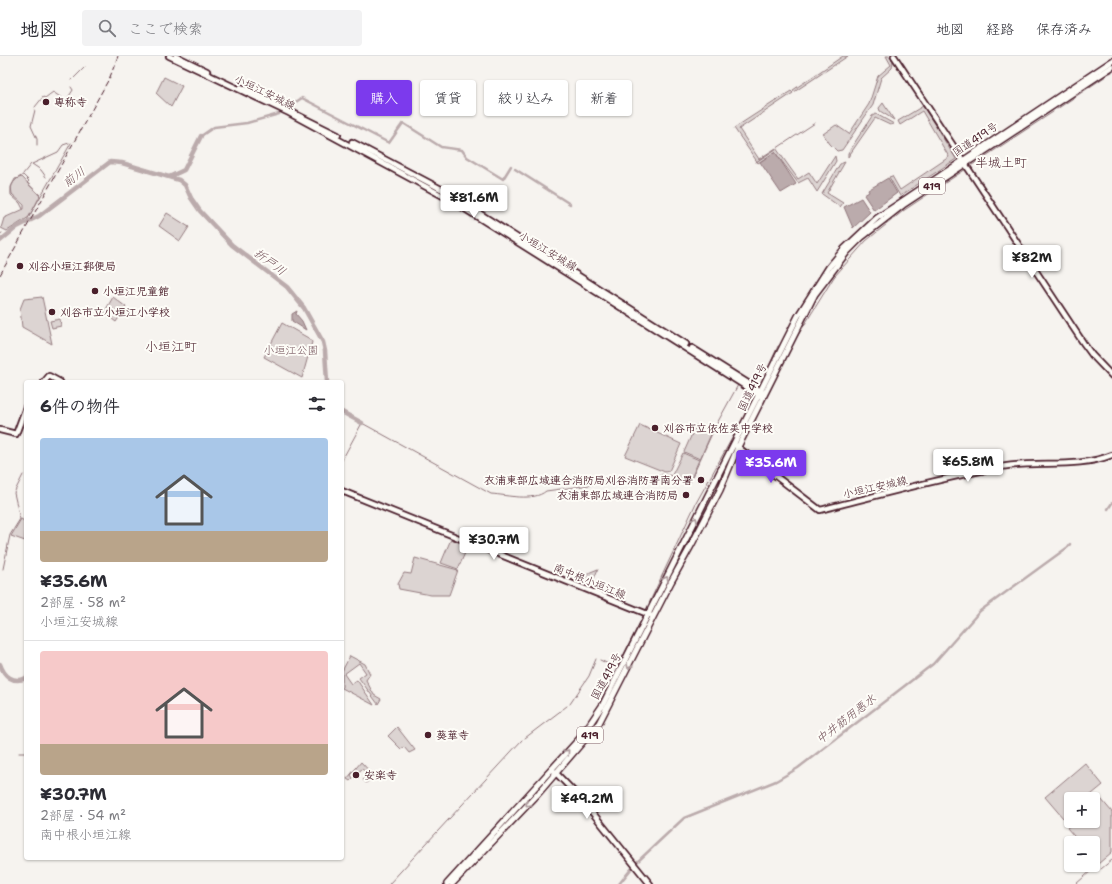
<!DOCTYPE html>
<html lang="ja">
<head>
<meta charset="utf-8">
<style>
	body { margin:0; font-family:"Shantell Sans","Klee One",sans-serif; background:#f2f2f3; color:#2b2b33; height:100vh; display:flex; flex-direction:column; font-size:15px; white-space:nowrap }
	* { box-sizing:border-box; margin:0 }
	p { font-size:13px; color:#7c7c81 }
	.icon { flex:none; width:22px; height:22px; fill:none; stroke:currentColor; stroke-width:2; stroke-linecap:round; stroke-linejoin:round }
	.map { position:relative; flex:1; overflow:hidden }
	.drawer { position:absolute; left:24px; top:324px; width:320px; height:480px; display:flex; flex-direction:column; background:#fff; border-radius:4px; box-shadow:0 1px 3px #0004 }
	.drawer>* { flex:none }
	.hud { position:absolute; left:356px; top:24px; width:380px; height:36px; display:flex; gap:8px }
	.fabs { position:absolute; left:1064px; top:736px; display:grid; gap:8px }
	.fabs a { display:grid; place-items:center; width:36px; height:36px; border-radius:4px; background:#fff; box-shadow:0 1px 3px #0004; font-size:20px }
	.price { position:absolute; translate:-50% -34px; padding:0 9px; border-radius:4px; background:#fff; color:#222; font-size:13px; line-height:26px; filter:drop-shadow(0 1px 2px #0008) }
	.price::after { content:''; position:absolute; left:50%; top:24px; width:12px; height:9px; margin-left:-6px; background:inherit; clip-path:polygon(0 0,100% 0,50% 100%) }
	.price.on { background:#7c3aed; color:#fff }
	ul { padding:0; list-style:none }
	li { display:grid; align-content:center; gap:8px; height:212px; padding:0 16px }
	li+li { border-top:1px solid #e1e1e2 }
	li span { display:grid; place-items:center; height:124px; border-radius:4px; color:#555 }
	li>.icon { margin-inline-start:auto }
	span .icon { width:72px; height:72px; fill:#fffc; stroke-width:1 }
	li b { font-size:17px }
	h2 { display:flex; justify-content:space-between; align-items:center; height:48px; padding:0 16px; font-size:17px }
	.tag { padding:0 14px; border-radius:4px; background:#fff; box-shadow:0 1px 3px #0004; font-size:14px; line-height:36px }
	.tag.on { background:#7c3aed; color:#fff }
	header { display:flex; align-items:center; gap:24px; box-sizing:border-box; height:56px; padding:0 20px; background:#fff; border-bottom:1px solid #e1e1e2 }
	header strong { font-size:19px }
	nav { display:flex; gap:22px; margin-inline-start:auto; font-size:14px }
	.search { width:280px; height:36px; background:#f2f2f3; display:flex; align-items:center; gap:10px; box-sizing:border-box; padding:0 14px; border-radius:4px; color:#7c7c81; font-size:15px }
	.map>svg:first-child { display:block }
	.green { fill:#dcd4d2; stroke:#937a7e }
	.water { fill:#bbabac; stroke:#8e7378 }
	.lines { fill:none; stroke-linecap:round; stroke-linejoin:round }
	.stream { stroke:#8e7378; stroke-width:1 }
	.canal { stroke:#bbabac; stroke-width:2.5 }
	.river { stroke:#bbabac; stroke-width:4.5 }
	.major-casing { stroke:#4a1f2b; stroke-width:8 }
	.highway-casing { stroke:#4a1f2b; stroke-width:8 }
	.major { stroke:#fdfcf7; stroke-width:4.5 }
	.highway { stroke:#fdfcf7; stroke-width:5 }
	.rail { stroke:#4a1f2b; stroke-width:1; stroke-dasharray:6 3; stroke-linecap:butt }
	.oneway { stroke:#ac999b }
	.poi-dot { fill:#4a1f2b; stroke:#fdfcf7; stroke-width:1.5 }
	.labels { text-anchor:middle; stroke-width:4; stroke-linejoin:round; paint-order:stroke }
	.shield { fill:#fdfcf7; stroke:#806168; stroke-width:1 }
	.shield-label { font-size:10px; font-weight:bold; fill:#4a1f2b }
	.street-label { font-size:11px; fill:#4a1f2b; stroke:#fdfcf7 }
	.poi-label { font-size:11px; font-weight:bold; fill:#4a1f2b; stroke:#fdfcf7; text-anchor:start }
	.park-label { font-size:11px; fill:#6e4c55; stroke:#fdfcf7 }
	.water-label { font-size:12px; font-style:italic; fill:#725058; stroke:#fdfcf7 }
	.quarter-label { font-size:13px; fill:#4a1f2b; stroke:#fdfcf7 }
</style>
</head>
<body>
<header>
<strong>地図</strong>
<div class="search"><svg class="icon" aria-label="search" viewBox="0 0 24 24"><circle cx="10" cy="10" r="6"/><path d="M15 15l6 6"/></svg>ここで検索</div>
<nav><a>地図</a><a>経路</a><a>保存済み</a></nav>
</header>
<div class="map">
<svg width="1112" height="828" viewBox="0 0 1112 828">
	<rect width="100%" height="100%" fill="#f6f3ef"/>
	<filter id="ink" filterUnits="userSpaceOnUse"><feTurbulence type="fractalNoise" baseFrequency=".025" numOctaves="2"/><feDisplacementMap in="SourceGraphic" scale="8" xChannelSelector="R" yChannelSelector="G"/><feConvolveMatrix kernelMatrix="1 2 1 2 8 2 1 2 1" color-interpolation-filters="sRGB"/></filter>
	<g filter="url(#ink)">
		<path class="green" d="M843,0H848L794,36L793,34Z
			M886,0H889L893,6L892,12L881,22L873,49L842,94L837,95L830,88L823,78L836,69L849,78L869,48L878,20L891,9Z
			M164,21L182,30L171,51L156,37Z
			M791,35L793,37L739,73L759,103L776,92L798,123L809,116L817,128L835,100L836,105L817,136L808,122L798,127L775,96L758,107L734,72Z
			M883,47L894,64L880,55L879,52Z
			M923,50L956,103L900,140L889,121L892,120L900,134L949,101L922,55L900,69L898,65Z
			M876,58L894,68L890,69L875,62L848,101V97L872,60Z
			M845,106L827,137L843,147L840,151L822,138L840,108Z
			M22,121L40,140L29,161L7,175L1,172L4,162L24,153V149L12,138L11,131L15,123Z
			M167,157L189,171L180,185L159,170Z
			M42,241L52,288L22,271L20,253L24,243Z
			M113,241L126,251L116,266L104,257Z
			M60,263L61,270L52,272L50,265Z
			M282,267L310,283L312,286L302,322L264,301Z
			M640,369L681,388L669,415L665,416L625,400Z
			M696,369L712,376L700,403L684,396Z
			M683,397L699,404L689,427L672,419Z
			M21,463L26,466L25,485L11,480Z
			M451,483L468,490L458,513L441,507Z
			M415,502L458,514L449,539H431L399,533L398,528L404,517L411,518Z
			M598,513L590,532L571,524Z
			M350,600L365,608L370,618L366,624L374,639L381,643L378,648L359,622L366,617L359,607L344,618L351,628L357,624L374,649L342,632V615Z
			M397,671L415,694L409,697L404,691L401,693L388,680Z
			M361,706L374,720L366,727L363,724L368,718L362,713L357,717L355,715L351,719L353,722L350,725L347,723Z
			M1085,707L1103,729L1086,743H1071V756L1063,762L1045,741Z
			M1101,743L1112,756V796L1098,808L1093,802V787H1080L1067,772L1075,765H1093V750Z"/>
		<path class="water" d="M775,96L796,128L781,137L760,106Z
			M888,122L897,137L874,154L864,139L869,136L868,134Z
			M861,142L870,156L853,172L844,151Z
			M297,255L296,258L302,265L306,274L292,265V258Z"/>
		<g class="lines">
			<path class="stream" d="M1110,17L1112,16
				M72,24L85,11
				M35,51L43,41L45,42L53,36L66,45L73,34L71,31
				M1057,53L1106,20
				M35,54L31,70L37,83V90
				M756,106L815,67
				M969,111L1053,56
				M23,118L31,108
				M46,121L41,114L32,108L58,96L63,89L69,87
				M23,153L20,147L11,139C10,128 14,124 23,119L29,125L27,127L40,139
				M26,166L71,87
				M0,178L2,177
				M792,289L834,221L866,185L903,155L966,113
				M759,332L778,290H780
				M748,354L755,339
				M342,404L362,367L491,438C507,439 533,446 546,435L590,429L599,425
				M602,424L627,425L644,420L654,422L663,418L673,420L689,428L715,371L738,329L754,340
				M3,513L10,479L20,463L14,437L23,419
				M645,556L696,447L746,357
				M600,604L617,612L644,558
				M570,648L589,620L596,603
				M525,682L567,650
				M19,697H26
				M1101,813L1112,804
				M389,828L522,684
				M1076,828L1092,814"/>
			<path class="canal" d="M291,49L302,42L389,87L403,67L441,91L462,94L467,101L503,123L511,110
				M201,80L214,71L247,67L279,58
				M515,113L570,148
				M1108,453L1112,447
				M619,828L636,807L684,762L776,725L798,712L933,608L980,555L1068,491L1070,488"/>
			<path class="river" d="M169,121L184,114L201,80
				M0,185L17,171L39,160L110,106L122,107L179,124L185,129L191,142L200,155L232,189L287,231L304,252L323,286L325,295L327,326
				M342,356L362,367
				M0,608C4,620 13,628 26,622"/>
			<g class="major-casing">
				<path id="major" d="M169,0L289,57L454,146L761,340
					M176,0L207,15
					M894,0L1084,288L1092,299L1112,320
					M241,31L338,79
					M352,86L443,134L557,207
					M574,217L686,288
					M692,292L762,336
					M44,326L49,320L60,326
					M0,374L16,378L26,351
					M735,389L820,454C880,439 940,422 1001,411C1037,404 1077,413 1112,399
					M342,435L650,559
					M552,713L583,745L650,828"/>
			</g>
			<g class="highway-casing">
				<path id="highway" d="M447,828L581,681L602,650L798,260L829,211L844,193L877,162L1112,5
					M452,828L537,739L599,667L671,526L692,488L720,434L738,391L815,238L847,196L862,181L903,149L1112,11"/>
			</g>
			<use href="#major" class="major"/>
			<use href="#highway" class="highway"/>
			<path class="rail" d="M0,219L110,21L118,0"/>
		</g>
		<defs><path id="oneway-chevron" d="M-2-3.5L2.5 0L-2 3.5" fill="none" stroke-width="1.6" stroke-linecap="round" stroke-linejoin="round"/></defs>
		<g class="oneway">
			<use href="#oneway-chevron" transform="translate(695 464) rotate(-63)"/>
			<use href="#oneway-chevron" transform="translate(666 523) rotate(-64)"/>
			<use href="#oneway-chevron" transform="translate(629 610) rotate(116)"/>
			<use href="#oneway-chevron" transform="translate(567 696) rotate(-48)"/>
			<use href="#oneway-chevron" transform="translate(528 748) rotate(135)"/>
		</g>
	</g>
	<g class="poi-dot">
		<circle cx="46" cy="46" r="4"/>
		<circle cx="20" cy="210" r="4"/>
		<circle cx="95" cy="235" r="4"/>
		<circle cx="52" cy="256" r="4"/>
		<circle cx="655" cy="372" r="4"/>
		<circle cx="701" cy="424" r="4"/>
		<circle cx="686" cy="439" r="4"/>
		<circle cx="428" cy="679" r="4"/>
		<circle cx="356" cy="719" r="4"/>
	</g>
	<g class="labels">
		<g class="shield">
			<rect x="919" y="122" width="26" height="16" rx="3"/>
			<rect x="577" y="671" width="26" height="16" rx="3"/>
		</g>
		<g class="shield-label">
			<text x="932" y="134">419</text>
			<text x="590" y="683">419</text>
		</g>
		<g class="street-label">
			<text transform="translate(265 36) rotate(26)" y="4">小垣江安城線</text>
			<text transform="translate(975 83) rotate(-34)" y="4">国道419号</text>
			<text transform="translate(548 195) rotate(31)" y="4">小垣江安城線</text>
			<text transform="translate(752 331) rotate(-64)" y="4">国道419号</text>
			<text transform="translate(875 431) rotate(-13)" y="4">小垣江安城線</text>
			<text transform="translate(590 525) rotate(22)" y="4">南中根小垣江線</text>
			<text transform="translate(606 620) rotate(-62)" y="4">国道419号</text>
		</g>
		<g class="poi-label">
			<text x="54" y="50">専称寺</text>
			<text x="28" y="214">刈谷小垣江郵便局</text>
			<text x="103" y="239">小垣江児童館</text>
			<text x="60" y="260">刈谷市立小垣江小学校</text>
			<text x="663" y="376">刈谷市立依佐美中学校</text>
			<text x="693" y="428" text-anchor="end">衣浦東部広域連合消防局刈谷消防署南分署</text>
			<text x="678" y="443" text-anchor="end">衣浦東部広域連合消防局</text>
			<text x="436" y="683">葵華寺</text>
			<text x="364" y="723">安楽寺</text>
		</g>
		<g class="park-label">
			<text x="291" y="298">小垣江公園</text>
		</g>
		<g class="water-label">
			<text transform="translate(74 121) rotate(-37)" y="4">前川</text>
			<text transform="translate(270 206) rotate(37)" y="4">折戸川</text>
			<text transform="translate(846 663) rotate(-38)" y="4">中井筋用悪水</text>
		</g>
		<g class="quarter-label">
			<text x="1001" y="111">半城土町</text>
			<text x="171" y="295">小垣江町</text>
		</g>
	</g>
</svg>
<div class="fabs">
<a>+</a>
<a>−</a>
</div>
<b class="price" style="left:474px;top:163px">¥81.6M</b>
<b class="price" style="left:1032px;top:223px">¥82M</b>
<b class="price" style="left:968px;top:427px">¥65.8M</b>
<b class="price on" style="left:771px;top:428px">¥35.6M</b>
<b class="price" style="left:494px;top:505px">¥30.7M</b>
<b class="price" style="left:587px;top:764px">¥49.2M</b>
<div class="hud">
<a class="tag on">購入</a>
<a class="tag">賃貸</a>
<a class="tag">絞り込み</a>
<a class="tag">新着</a>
</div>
<section class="drawer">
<h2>6件の物件<svg class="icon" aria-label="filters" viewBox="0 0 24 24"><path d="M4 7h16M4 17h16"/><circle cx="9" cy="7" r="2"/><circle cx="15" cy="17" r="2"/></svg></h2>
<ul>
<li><span style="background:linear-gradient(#a9c7e8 75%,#b9a48a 0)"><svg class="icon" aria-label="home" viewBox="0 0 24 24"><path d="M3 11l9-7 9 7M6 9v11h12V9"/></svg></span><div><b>¥35.6M</b><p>2部屋 · 58 m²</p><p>小垣江安城線</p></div></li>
<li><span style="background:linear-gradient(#f6c9c9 75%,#b9a48a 0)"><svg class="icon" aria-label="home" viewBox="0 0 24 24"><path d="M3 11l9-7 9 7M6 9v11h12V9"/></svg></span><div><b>¥30.7M</b><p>2部屋 · 54 m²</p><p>南中根小垣江線</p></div></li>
</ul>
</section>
</div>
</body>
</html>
